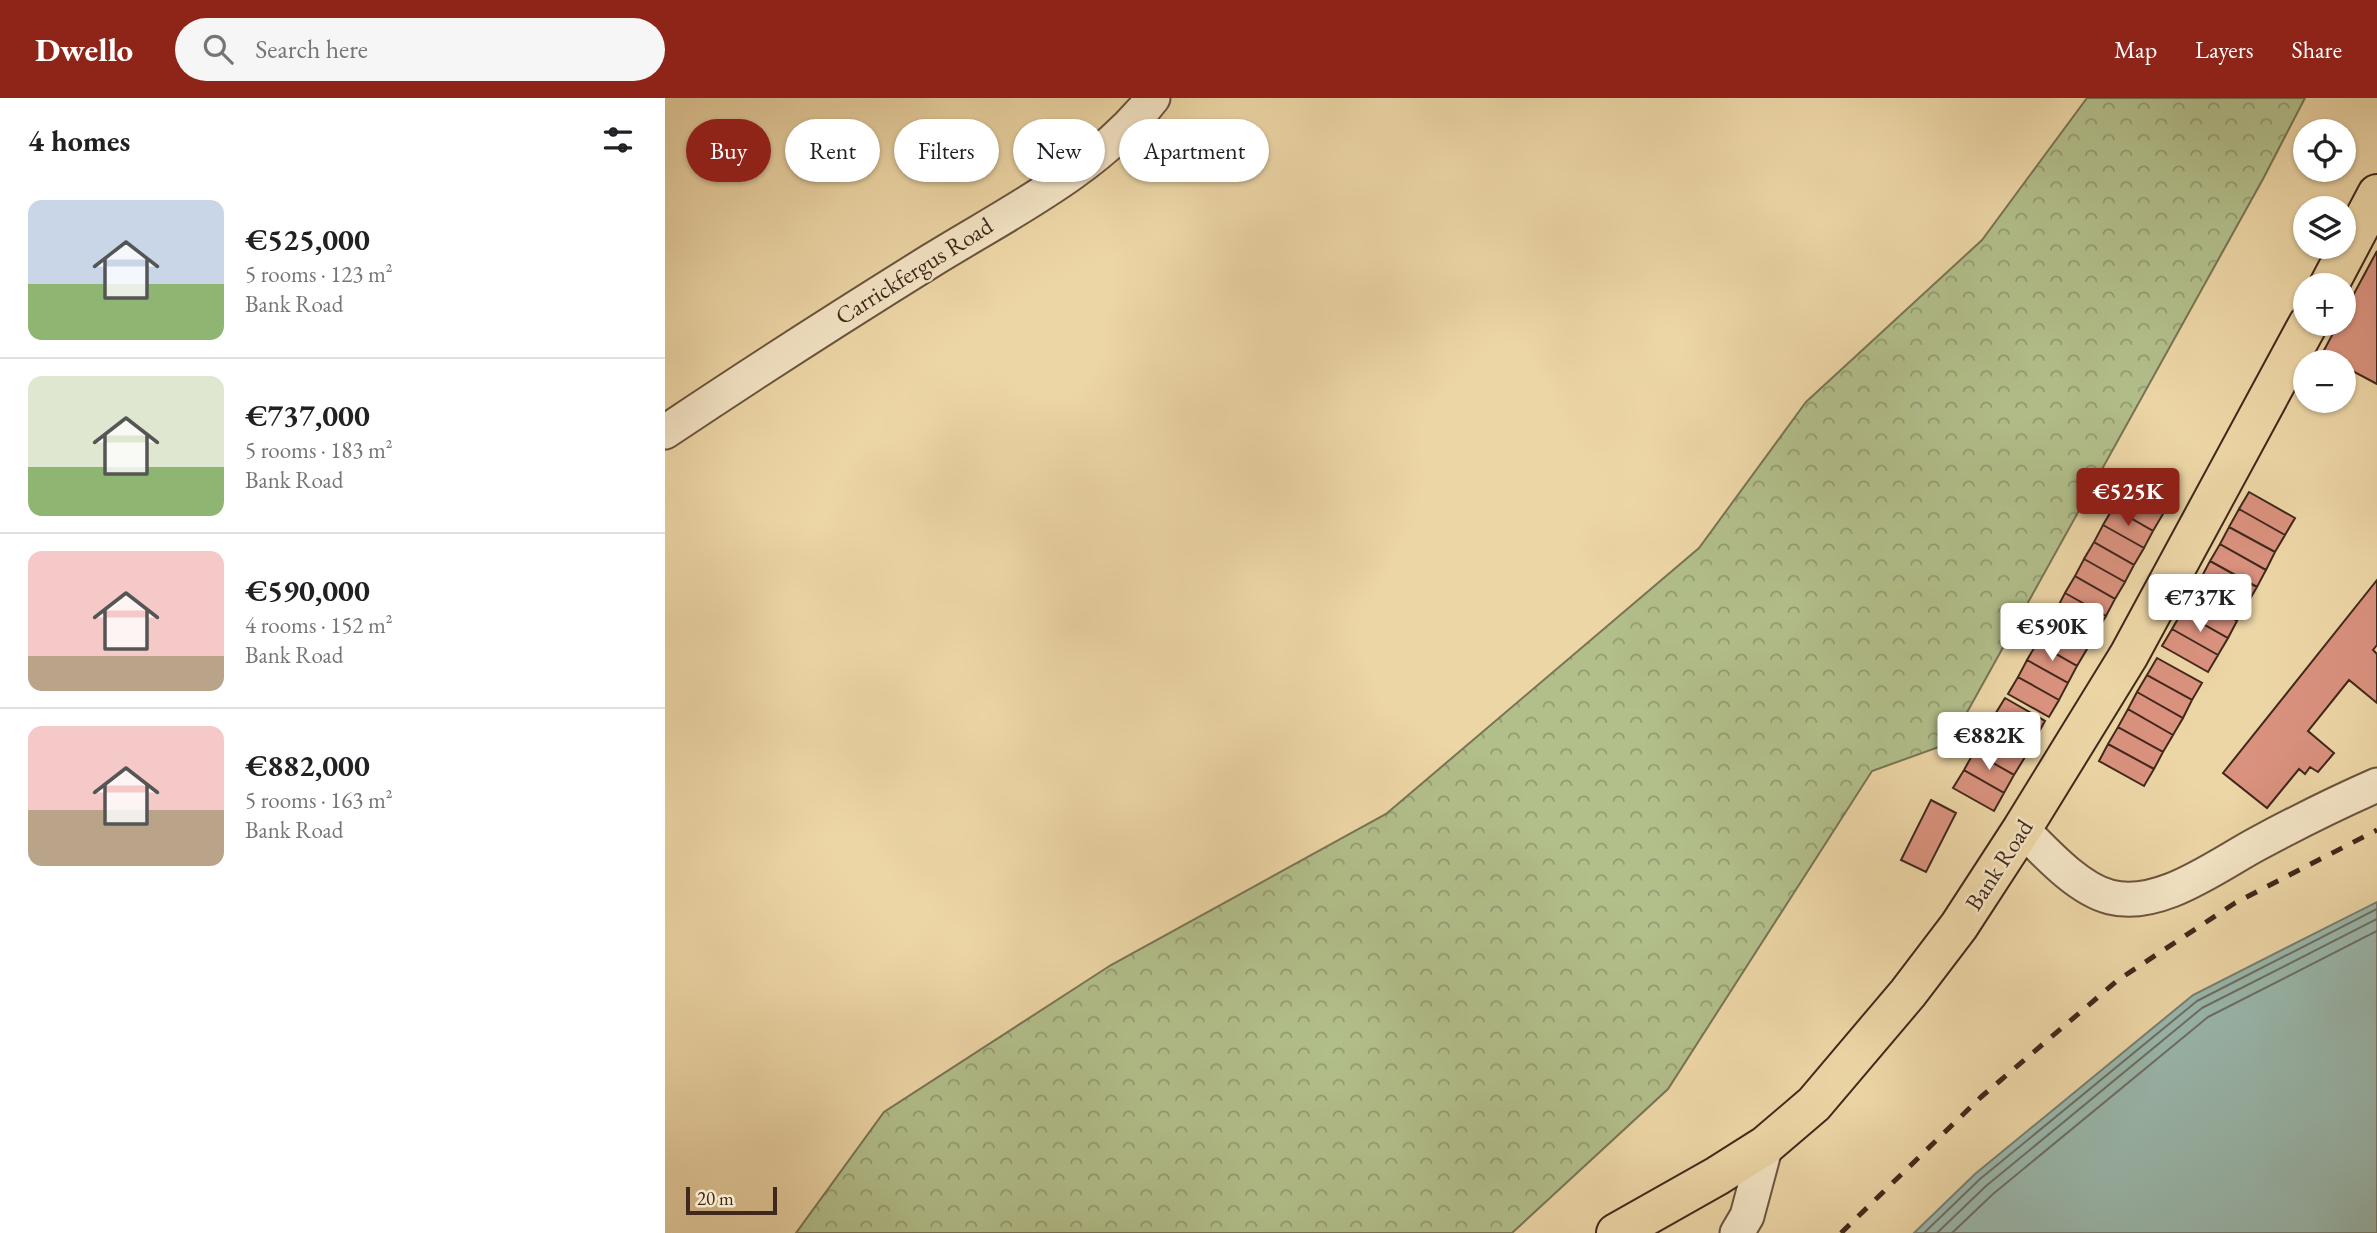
<!DOCTYPE html>
<html lang="en">
<head>
<meta charset="utf-8">
<style>
	body { margin:0; font-family:"EB Garamond",serif; background:#f6f6f6; color:#202124; height:100vh; display:flex; flex-direction:column; font-size:26px; white-space:nowrap }
	* { box-sizing:border-box; margin:0 }
	p { font-size:23px; color:#757577 }
	.icon { flex:none; width:38px; height:38px; fill:none; stroke:currentColor; stroke-width:2; stroke-linecap:round; stroke-linejoin:round }
	.map { position:relative; flex:1; overflow:hidden }
	.details { display:flex; flex-direction:column; background:#fff; width:665px }
	.details>* { flex:none }
	.top-card { position:absolute; left:21px; top:21px; width:665px; height:63px; display:flex; gap:14px }
	.controls { position:absolute; left:1628px; top:21px; display:grid; gap:14px }
	.controls a { display:grid; place-items:center; width:63px; height:63px; border-radius:50%; background:#fff; box-shadow:0 2px 5px #0004; font-size:35px }
	.scale { position:absolute; left:21px; bottom:18px; width:91px; box-sizing:border-box; padding-left:7px; border:4px solid #40281c; border-top:0; font-size:19px; line-height:24px; white-space:nowrap; color:#40281c; -webkit-text-stroke:5px #f3e4c5; paint-order:stroke }
	.price { position:absolute; translate:-50% -60px; padding:0 16px; border-radius:7px; background:#fff; color:#222; font-size:23px; line-height:46px; filter:drop-shadow(0 2px 4px #0008) }
	.price::after { content:''; position:absolute; left:50%; top:42px; width:21px; height:16px; margin-left:-10px; background:inherit; clip-path:polygon(0 0,100% 0,50% 100%) }
	.price.selected { background:#8f2418; color:#fff }
	ul { padding:0; list-style:none }
	li { display:flex; align-items:center; gap:21px; height:175px; padding:0 28px }
	li+li { border-top:2px solid #e0e0e0 }
	li span { display:grid; place-items:center; flex:none; width:196px; height:140px; border-radius:14px; color:#555 }
	li>.icon { margin-inline-start:auto }
	span .icon { width:84px; height:84px; fill:#fffc; stroke-width:1 }
	li b { font-size:30px }
	h2 { display:flex; justify-content:space-between; align-items:center; height:84px; padding:0 28px; font-size:30px }
	.tag { padding:0 24px; border-radius:32px; background:#fff; box-shadow:0 2px 5px #0004; font-size:24px; line-height:63px }
	.tag.selected { background:#8f2418; color:#fff }
	header { display:flex; align-items:center; gap:42px; box-sizing:border-box; height:98px; padding:0 35px; background:#8f2418; color:#fff }
	header strong { font-size:33px }
	nav { display:flex; gap:38px; margin-inline-start:auto; font-size:24px }
	.search { width:490px; height:63px; background:#f6f6f6; display:flex; align-items:center; gap:18px; box-sizing:border-box; padding:0 24px; border-radius:38px; color:#757577; font-size:26px }
	main { display:flex; flex:1; min-height:0 }
	.map>svg:first-child { display:block }
	.forest { fill:url(#forest-crowns); stroke:#797454; stroke-width:2 }
	.water { fill:#9ab8ad; stroke:#767e73; stroke-width:2 }
	.lines { fill:none; stroke-linecap:round; stroke-linejoin:round }
	.shore { stroke:#6d7064; stroke-width:2 }
	.building { fill:#da927e; stroke:#40281c; stroke-width:2 }
	.minor-casing { stroke:#6b543e; stroke-width:37 }
	.major-casing { stroke:#40281c; stroke-width:42 }
	.minor { stroke:#f3e4c5; stroke-width:33 }
	.major { stroke:#edd6a6; stroke-width:38 }
	.rail { stroke:#40281c; stroke-width:5; stroke-dasharray:12 12; stroke-linecap:butt }
	.labels { text-anchor:middle; stroke-width:5; stroke-linejoin:round; paint-order:stroke }
	.street-label { font-size:24px; fill:#40281c; stroke:#f3e4c5 }
</style>
</head>
<body>
<header>
<strong>Dwello</strong>
<div class="search"><svg class="icon" aria-label="search" viewBox="0 0 24 24"><circle cx="10" cy="10" r="6"/><path d="M15 15l6 6"/></svg>Search here</div>
<nav><a>Map</a><a>Layers</a><a>Share</a></nav>
</header>
<main>
<section class="details">
<h2>4 homes<svg class="icon" aria-label="filters" viewBox="0 0 24 24"><path d="M4 7h16M4 17h16"/><circle cx="9" cy="7" r="2"/><circle cx="15" cy="17" r="2"/></svg></h2>
<ul>
<li><span style="background:linear-gradient(#c9d6e8 60%,#8fb573 0)"><svg class="icon" aria-label="home" viewBox="0 0 24 24"><path d="M3 11l9-7 9 7M6 9v11h12V9"/></svg></span><div><b>€525,000</b><p>5 rooms · 123 m²</p><p>Bank Road</p></div></li>
<li><span style="background:linear-gradient(#dfe7d0 65%,#8fb573 0)"><svg class="icon" aria-label="home" viewBox="0 0 24 24"><path d="M3 11l9-7 9 7M6 9v11h12V9"/></svg></span><div><b>€737,000</b><p>5 rooms · 183 m²</p><p>Bank Road</p></div></li>
<li><span style="background:linear-gradient(#f6c9c9 75%,#b9a48a 0)"><svg class="icon" aria-label="home" viewBox="0 0 24 24"><path d="M3 11l9-7 9 7M6 9v11h12V9"/></svg></span><div><b>€590,000</b><p>4 rooms · 152 m²</p><p>Bank Road</p></div></li>
<li><span style="background:linear-gradient(#f6c9c9 60%,#b9a48a 0)"><svg class="icon" aria-label="home" viewBox="0 0 24 24"><path d="M3 11l9-7 9 7M6 9v11h12V9"/></svg></span><div><b>€882,000</b><p>5 rooms · 163 m²</p><p>Bank Road</p></div></li>
</ul>
</section>
<div class="map">
<svg width="1712" height="1135" viewBox="0 0 1712 1135">
	<defs>
		<pattern id="forest-crowns" width="20" height="18" patternUnits="userSpaceOnUse" patternTransform="scale(1.75)"><rect width="20" height="18" fill="#b2bf8b"/><path d="M2 6a3 3 0 1 1 6 0M12 15a3 3 0 1 1 6 0" fill="none" stroke="#929b71"/></pattern>
	</defs>
	<rect width="100%" height="100%" fill="#edd6a6"/>
	<filter id="stains"><feTurbulence type="fractalNoise" baseFrequency=".00286" numOctaves="4"/><feColorMatrix values="0 0 0 0 .2 0 0 0 0 .09 0 0 0 0 .02 0 0 0 .5 -.17"/></filter>
	<radialGradient id="worn" r=".72"><stop offset=".6" stop-color="#630" stop-opacity="0"/><stop offset="1" stop-color="#630" stop-opacity=".3"/></radialGradient>
	<path class="forest" d="M1422,0H1640L1598,81L1285,645L1207,673L1003,991L847,1135H131L219,1014L446,867L721,716L1034,450L1141,304L1317,142Z"/>
	<path class="water" d="M1712,804V1135H1249L1310,1076L1528,897Z"/>
	<g class="lines">
		<path class="shore" d="M1259,1135L1315,1081L1532,903L1712,811
			M1272,1135L1321,1088L1537,910L1712,821
			M1287,1135L1328,1096L1543,919L1712,833"/>
	</g>
	<path class="building" d="M1712,153V286L1678,268V264H1672L1657,256L1673,226H1678V216Z
		M1457,394L1498,416L1488,433L1448,410Z
		M1584,394L1630,420L1620,437L1574,411Z
		M1448,410L1488,433L1479,450L1438,427Z
		M1574,411L1620,437L1610,454L1564,429Z
		M1438,427L1479,450L1469,467L1429,444Z
		M1564,429L1610,454L1601,472L1555,446Z
		M1429,444L1469,467L1460,484L1419,461Z
		M1555,446L1601,472L1592,489L1545,463Z
		M1419,461L1460,484L1450,501L1410,478Z
		M1545,463L1592,489L1582,506L1536,480Z
		M1410,478L1450,501L1441,518L1400,495Z
		M1536,480L1582,506L1572,523L1526,497Z
		M1712,482V547L1708,552L1712,556V605L1684,582L1643,633L1669,655L1653,674L1645,669L1640,676L1634,671L1602,710L1558,675Z
		M1400,495L1441,518L1431,534L1391,512Z
		M1526,497L1572,523L1563,540L1517,514Z
		M1391,512L1431,534L1422,551L1381,528Z
		M1517,514L1563,540L1553,557L1507,531Z
		M1381,528L1422,551L1412,568L1372,545Z
		M1507,531L1553,557L1543,574L1497,548Z
		M1372,545L1412,568L1403,585L1362,562Z
		M1492,560L1537,585L1527,602L1482,577Z
		M1362,562L1403,585L1394,602L1353,579Z
		M1482,577L1527,602L1518,620L1472,594Z
		M1353,579L1394,602L1384,619L1343,596Z
		M1472,594L1518,620L1508,637L1463,611Z
		M1340,600L1380,623L1370,641L1329,618Z
		M1463,611L1508,637L1498,654L1453,629Z
		M1329,618L1370,641L1360,659L1319,636Z
		M1453,629L1498,654L1489,671L1443,646Z
		M1319,636L1360,659L1349,677L1309,654Z
		M1443,646L1489,671L1479,688L1434,663Z
		M1309,654L1349,677L1339,695L1299,672Z
		M1299,672L1339,695L1329,713L1288,690Z
		M1266,702L1291,715L1261,774L1236,762Z"/>
	<g class="lines">
		<g class="minor-casing">
			<path id="minor" d="M0,334C88,275 177,218 267,162C343,115 432,72 488,0
				M1357,731C1380,754 1413,791 1445,799C1494,812 1551,768 1592,746C1631,725 1671,705 1712,687
				M1072,1135L1082,1118L1101,1047"/>
		</g>
		<g class="major-casing">
			<path id="major" d="M1664,187L1712,96
				M951,1135L1052,1078L1101,1047L1149,1006L1243,895L1294,828L1357,731L1464,557L1643,226"/>
		</g>
		<use href="#minor" class="minor"/>
		<use href="#major" class="major"/>
		<path class="rail" d="M1176,1135L1316,999L1453,882L1570,805L1712,732"/>
	</g>
	<g class="labels">
		<g class="street-label">
			<text transform="translate(249 173) rotate(-32)" y="8">Carrickfergus Road</text>
			<text transform="translate(1334 767) rotate(-57)" y="8">Bank Road</text>
		</g>
	</g>
	<rect width="100%" height="100%" filter="url(#stains)"/>
	<rect width="100%" height="100%" fill="url(#worn)"/>
</svg>
<div class="controls">
<a><svg class="icon" aria-label="locate" viewBox="0 0 24 24"><circle cx="12" cy="12" r="6"/><path d="M12 2v4M12 18v4M2 12h4M18 12h4"/></svg></a>
<a><svg class="icon" aria-label="layers" viewBox="0 0 24 24"><path d="M12 4l9 5-9 5-9-5zM3 14l9 5 9-5"/></svg></a>
<a>+</a>
<a>−</a>
</div>
<div class="scale">20 m</div>
<b class="price selected" style="left:1463px;top:430px">€525K</b>
<b class="price" style="left:1535px;top:536px">€737K</b>
<b class="price" style="left:1387px;top:565px">€590K</b>
<b class="price" style="left:1324px;top:674px">€882K</b>
<div class="top-card">
<a class="tag selected">Buy</a>
<a class="tag">Rent</a>
<a class="tag">Filters</a>
<a class="tag">New</a>
<a class="tag">Apartment</a>
</div>
</div>
</main>
</body>
</html>
